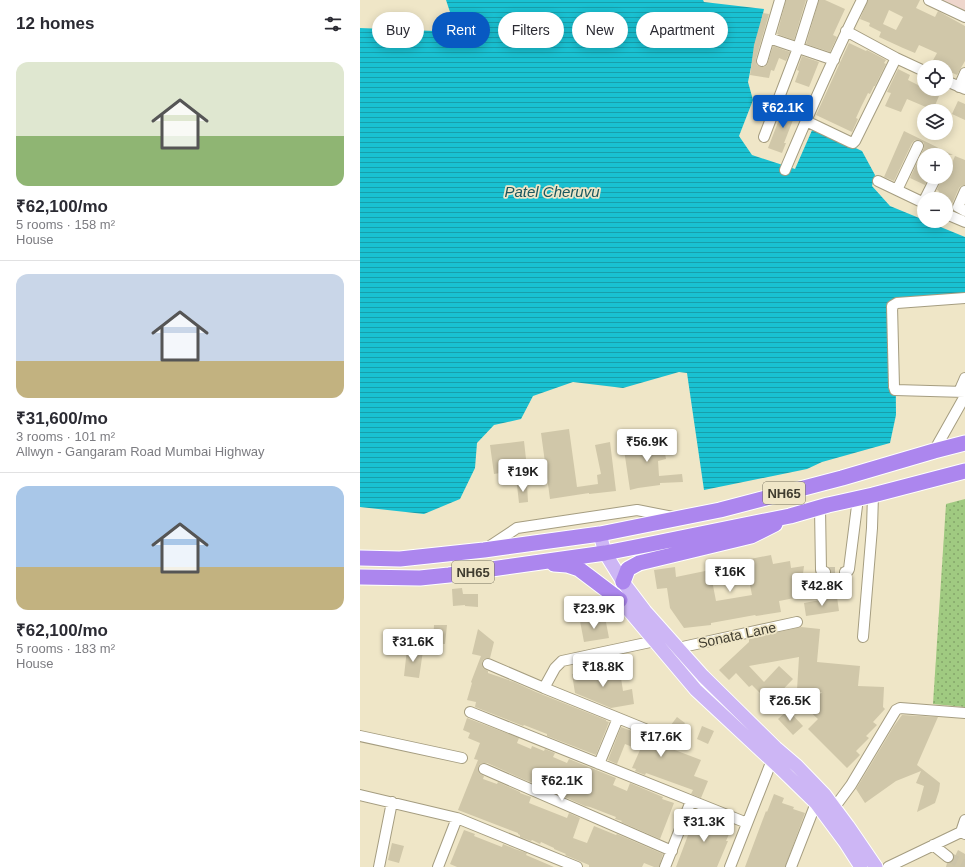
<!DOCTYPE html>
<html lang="en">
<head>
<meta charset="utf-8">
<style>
	body { margin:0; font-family:Helvetica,sans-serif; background:#f7f7f7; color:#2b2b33; height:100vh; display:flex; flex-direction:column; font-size:15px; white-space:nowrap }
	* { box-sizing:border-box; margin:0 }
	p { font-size:13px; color:#7c7c81 }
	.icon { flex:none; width:22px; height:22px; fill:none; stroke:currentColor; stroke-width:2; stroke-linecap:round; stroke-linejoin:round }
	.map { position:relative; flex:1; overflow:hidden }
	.details { display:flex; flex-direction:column; background:#fff; width:360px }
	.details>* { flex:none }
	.guide { position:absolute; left:12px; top:12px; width:380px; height:36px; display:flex; gap:8px }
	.controls { position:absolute; left:557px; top:60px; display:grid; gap:8px }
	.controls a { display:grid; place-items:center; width:36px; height:36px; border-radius:50%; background:#fff; box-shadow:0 2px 10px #0003; font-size:20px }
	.price { position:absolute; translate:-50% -34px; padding:0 9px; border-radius:4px; background:#fff; color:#222; font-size:13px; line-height:26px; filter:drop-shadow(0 1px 2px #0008) }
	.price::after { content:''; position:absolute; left:50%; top:24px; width:12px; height:9px; margin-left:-6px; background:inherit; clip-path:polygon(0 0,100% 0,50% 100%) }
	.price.on { background:#0859c2; color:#fff }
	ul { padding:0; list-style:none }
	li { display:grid; align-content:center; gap:8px; height:212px; padding:0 16px }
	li+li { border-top:1px solid #e1e1e2 }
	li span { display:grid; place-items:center; height:124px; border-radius:12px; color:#555 }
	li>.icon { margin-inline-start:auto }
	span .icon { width:72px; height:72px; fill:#fffc; stroke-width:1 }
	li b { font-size:17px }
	h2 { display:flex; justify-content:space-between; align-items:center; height:48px; padding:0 16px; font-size:17px }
	.tag { padding:0 14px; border-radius:18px; background:#fff; box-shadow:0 2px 10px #0003; font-size:14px; line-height:36px }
	.tag.on { background:#0859c2; color:#fff }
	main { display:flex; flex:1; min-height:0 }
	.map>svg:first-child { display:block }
	.education { fill:#eed6cc }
	.park { fill:url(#park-dots) }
	.water { fill:url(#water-rules) }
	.building { fill:#d0c7a9; fill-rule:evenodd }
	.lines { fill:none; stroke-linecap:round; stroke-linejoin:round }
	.minor-tunnel { stroke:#ccc4a9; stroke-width:10; stroke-dasharray:10 5; stroke-linecap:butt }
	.minor-casing { stroke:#a59d80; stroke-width:12 }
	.major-casing { stroke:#fff; stroke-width:15 }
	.highway-casing { stroke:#fff; stroke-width:17 }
	.minor { stroke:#fff; stroke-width:10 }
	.major { stroke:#cdb6f5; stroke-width:13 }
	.highway { stroke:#ac86ee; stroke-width:15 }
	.labels { text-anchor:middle; stroke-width:3.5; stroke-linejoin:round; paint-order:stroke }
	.shield { fill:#efe6c7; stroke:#74705d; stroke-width:1 }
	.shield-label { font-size:13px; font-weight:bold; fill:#403d30 }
	.street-label { font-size:14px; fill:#403d30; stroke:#efe6c7 }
	.water-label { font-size:15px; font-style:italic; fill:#1a575f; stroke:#efe6c7 }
</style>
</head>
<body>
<main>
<section class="details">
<h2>12 homes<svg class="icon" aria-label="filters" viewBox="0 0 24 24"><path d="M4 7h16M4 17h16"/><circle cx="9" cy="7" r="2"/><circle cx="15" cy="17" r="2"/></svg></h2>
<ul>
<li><span style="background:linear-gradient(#dfe7d0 60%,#8fb573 0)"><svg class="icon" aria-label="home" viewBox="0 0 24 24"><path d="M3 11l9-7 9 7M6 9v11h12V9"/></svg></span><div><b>₹62,100/mo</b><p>5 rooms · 158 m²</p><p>House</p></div></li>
<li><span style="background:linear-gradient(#c9d6e8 70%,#c2b280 0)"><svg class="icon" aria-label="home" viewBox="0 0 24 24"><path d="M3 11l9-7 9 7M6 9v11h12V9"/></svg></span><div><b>₹31,600/mo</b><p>3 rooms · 101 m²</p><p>Allwyn - Gangaram Road Mumbai Highway</p></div></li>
<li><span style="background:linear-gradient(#a9c7e8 65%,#c2b280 0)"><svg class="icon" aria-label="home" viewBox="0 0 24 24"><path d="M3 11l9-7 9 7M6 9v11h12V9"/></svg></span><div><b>₹62,100/mo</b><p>5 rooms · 183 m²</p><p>House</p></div></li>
</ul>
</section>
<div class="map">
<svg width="605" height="867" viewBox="0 0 605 867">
	<defs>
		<pattern id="park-dots" width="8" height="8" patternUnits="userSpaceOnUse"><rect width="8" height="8" fill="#a0ca81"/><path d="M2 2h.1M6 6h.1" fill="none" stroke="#84a56a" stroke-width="1.8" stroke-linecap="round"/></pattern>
		<pattern id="water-rules" width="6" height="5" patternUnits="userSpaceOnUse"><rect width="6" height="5" fill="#19c1d2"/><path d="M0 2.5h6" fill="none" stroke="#189eab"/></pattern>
	</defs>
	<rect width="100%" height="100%" fill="#efe6c7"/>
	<path class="education" d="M578,0H605V12Z"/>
	<path class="park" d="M605,499V707L573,704L586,504Z"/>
	<path class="water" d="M86,0H343L344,2L404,9L393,57L388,82L393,100L379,136L392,155L435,169L453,128L502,151L515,175L512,186L530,206L564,220V221H566L605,237V298L535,306L536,415L530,443L462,462L447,469L344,490L327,373L319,372L263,388L213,382L173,396L161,419L134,425L117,443L115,468L100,499L64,514L0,507V28L75,31L90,12Z"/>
	<path class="building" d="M426,0H446L434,40L417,34Z
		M459,0H465L485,9L473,35L477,37L470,52L446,44Z
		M508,0H560L556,8L575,17L578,11L605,26V61L597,75L586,70V67H577L571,64L577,53L559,45L555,53L543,48L519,37L521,32L509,26L510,23L500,19ZM529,10L543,17L536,30L523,24Z
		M403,13L409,14L396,59V62L397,65L401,67H404L407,65L413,46L430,52L426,61L419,58L414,71L411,70L409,78L390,75L394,45Z
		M489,43L506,51L507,50L526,60L524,63L526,64L515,86H514L510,94L508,93L501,107L496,118L498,119L492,132L456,115Z
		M442,56L459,62L449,87L435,82L439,71L437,70Z
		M538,69L550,75L548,80L564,88V89H582L573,110L547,99L541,112L525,106L531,93L527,92Z
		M598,101L605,104V120L592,114Z
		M425,104L439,111L435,120H433L424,143H426L422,153L408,148Z
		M544,131L593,155H564V177H569L565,185L550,178L564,148V143L560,140H555L552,143L534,181L524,177Z
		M595,156L605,160V185L601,186L599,188L592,204L586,202V199H580L576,197L579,191L577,190L582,177H586Z
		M209,429L217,487L238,484L237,475L241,474L235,445L250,442L256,491L229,494V493L190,499L181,433Z
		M302,436L306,459L298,461L299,476L322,474L323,482L300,483V485L278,488L270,490L263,443L290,439V438Z
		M164,441L167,468L146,470V472L134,474L130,445Z
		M167,484L168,502L159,503L157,485Z
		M411,555L413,564L430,561L431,568L444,566L440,597L419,601L421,612L396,616L395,615L351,623V625L324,628L310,608L307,588L297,589L294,570L315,567L316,577L350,570L356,601L392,595L385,560Z
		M102,588L103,594H118V607L105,606V605L93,606L92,589Z
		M477,597L479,611L446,616L444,603Z
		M245,617L249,638L224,642L220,621Z
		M74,625H87L85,644L73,643Z
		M441,627L460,629L457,662L500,666L498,686L524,687L523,707L525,709L513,722L517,725L506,736L509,738L496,751L500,755L487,768L448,729L458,719L446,708L462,692L437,690L439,657L389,666L404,682L419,666L433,679L410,703L392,685L389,687L376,673L369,680L359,670L389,642V639Z
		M118,629L134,642L130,658L124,659L122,662L123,668L128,671V673L154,682L176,692L246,720V721L249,722L236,755L187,736V734L164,725L163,726L115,707L116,702L107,700L112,683L111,682L121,656L112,654Z
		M47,649L63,651L59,678L44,676Z
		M253,667L255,679L261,678L263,691L272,689L274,704L251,708L215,693L212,674Z
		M428,710L443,726L433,735L418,719Z
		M542,715L578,717L557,765L580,783L579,791L575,803L557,812L564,786L556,783L561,771L536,781L505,803L496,789L534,726Z
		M317,717L325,723L307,747L341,760L334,776L348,781L341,798L331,794L333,790L286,773L285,775L275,771L276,769L272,768L280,750L265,744L257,764L248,760L261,727L283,735H286L290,734L301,738Z
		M107,718L159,738L157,743L171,749L172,746L184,751L185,749L195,753L193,757L207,763L209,759L256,778L253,785L267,791L270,783L303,797L302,799L314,803L300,839L261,822L262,821L255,819L256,817L230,807L225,806L184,788V787L165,780L127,763H124L120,764L118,767L119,773L124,776L123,779L137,784L138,782L160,792V793L171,797L169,803L207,818L209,813L220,818L213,838L227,843L234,826L256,835L257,834L303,854L299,867H294L284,863L282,867H229V865L205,855L206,854L194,849V848L181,842L180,844L172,840L171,841L160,837V835L158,834V833L98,810L118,760L114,759L120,743L108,738L110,733L103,730Z
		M342,726L354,731L348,744L337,739Z
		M414,794L424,798L422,803L434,807L433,809L445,813L425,867H385L406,811L407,812Z
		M336,810L352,816L351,819L372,827L366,841H368L357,867H316L333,822L331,821Z
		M104,830L115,834L114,836L142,847L143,844L155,849L167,853L166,855L194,867H97L90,864Z
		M32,843L44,846L39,863L28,860Z
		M598,850L605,854V867H586L587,863H591L593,861L594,855L595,856Z"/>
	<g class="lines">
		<path class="minor-tunnel" d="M465,572H485
			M588,857L605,865"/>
		<g class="minor-casing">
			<path id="minor" d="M569,0L605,17
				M486,31L536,58L564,71
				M409,38L474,60
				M402,61L420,0
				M586,81L605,89
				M599,87L605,73
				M446,121L490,142L493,143L495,141L536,58
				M404,137L438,48L453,0
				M425,170C449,113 474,56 502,0
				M518,181L564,203
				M537,190L558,146
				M605,191L598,207L605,211
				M565,199L576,177
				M586,214L605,222
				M605,298L537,303L532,306L534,387L535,390L605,392
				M599,392L605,378
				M574,451L605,396
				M460,508L461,570L465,572
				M127,548L157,528L277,510L313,517
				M485,572L488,571L489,569L498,498
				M503,637L512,528L513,495
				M318,648L437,622
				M128,664L184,688
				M110,712L387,823
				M285,729L258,718L184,688L195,668L202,661L295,641
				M0,736L102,758
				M239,764L258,718
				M124,769L312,851
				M0,795L97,818L217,867
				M474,808L491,785L536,710L540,708L605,713
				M601,832L605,820
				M573,845L588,857
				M19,867L32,802
				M78,867L97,818
				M305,867L331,801
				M370,867L412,760
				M431,867L456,803
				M528,867L601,832L605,834"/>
		</g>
		<g class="major-casing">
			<path id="major" d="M240,534L245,553L263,582L285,611L343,676L416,748L437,766L465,795L488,826L516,867
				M260,600L336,690L422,770L456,803L485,842L501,867"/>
		</g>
		<g class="highway-casing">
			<path id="highway" d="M0,558L40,559L124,550L240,534L360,510L482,478L574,451L605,443
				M194,564L207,565L219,569L260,600
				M0,577L60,578L89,575L245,553L291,544L430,516L468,505L513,495L605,471
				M263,582L268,569L279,563L391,536L415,524"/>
		</g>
		<use href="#minor" class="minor"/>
		<use href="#major" class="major"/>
		<use href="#highway" class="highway"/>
	</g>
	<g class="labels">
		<g class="shield">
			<rect x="403" y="482" width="42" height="22" rx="3"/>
			<rect x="92" y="561" width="42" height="22" rx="3"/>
		</g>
		<g class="shield-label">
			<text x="424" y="498">NH65</text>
			<text x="113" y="577">NH65</text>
		</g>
		<g class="street-label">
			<text transform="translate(377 635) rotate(-12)" y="5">Sonata Lane</text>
		</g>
		<g class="water-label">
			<text x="192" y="197">Patel Cheruvu</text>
		</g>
	</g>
</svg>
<div class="controls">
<a><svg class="icon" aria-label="locate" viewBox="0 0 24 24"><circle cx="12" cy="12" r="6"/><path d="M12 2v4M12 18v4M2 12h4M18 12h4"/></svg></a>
<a><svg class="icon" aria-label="layers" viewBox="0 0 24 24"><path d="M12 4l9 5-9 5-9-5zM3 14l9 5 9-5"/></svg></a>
<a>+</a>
<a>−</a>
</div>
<b class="price on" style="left:423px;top:129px">₹62.1K</b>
<b class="price" style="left:287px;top:463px">₹56.9K</b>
<b class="price" style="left:163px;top:493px">₹19K</b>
<b class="price" style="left:370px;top:593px">₹16K</b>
<b class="price" style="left:462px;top:607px">₹42.8K</b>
<b class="price" style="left:234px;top:630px">₹23.9K</b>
<b class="price" style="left:53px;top:663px">₹31.6K</b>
<b class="price" style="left:243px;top:688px">₹18.8K</b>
<b class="price" style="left:430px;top:722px">₹26.5K</b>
<b class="price" style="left:301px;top:758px">₹17.6K</b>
<b class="price" style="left:202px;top:802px">₹62.1K</b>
<b class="price" style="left:344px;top:843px">₹31.3K</b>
<div class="guide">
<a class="tag">Buy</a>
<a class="tag on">Rent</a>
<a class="tag">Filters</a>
<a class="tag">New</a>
<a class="tag">Apartment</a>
</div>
</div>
</main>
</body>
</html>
